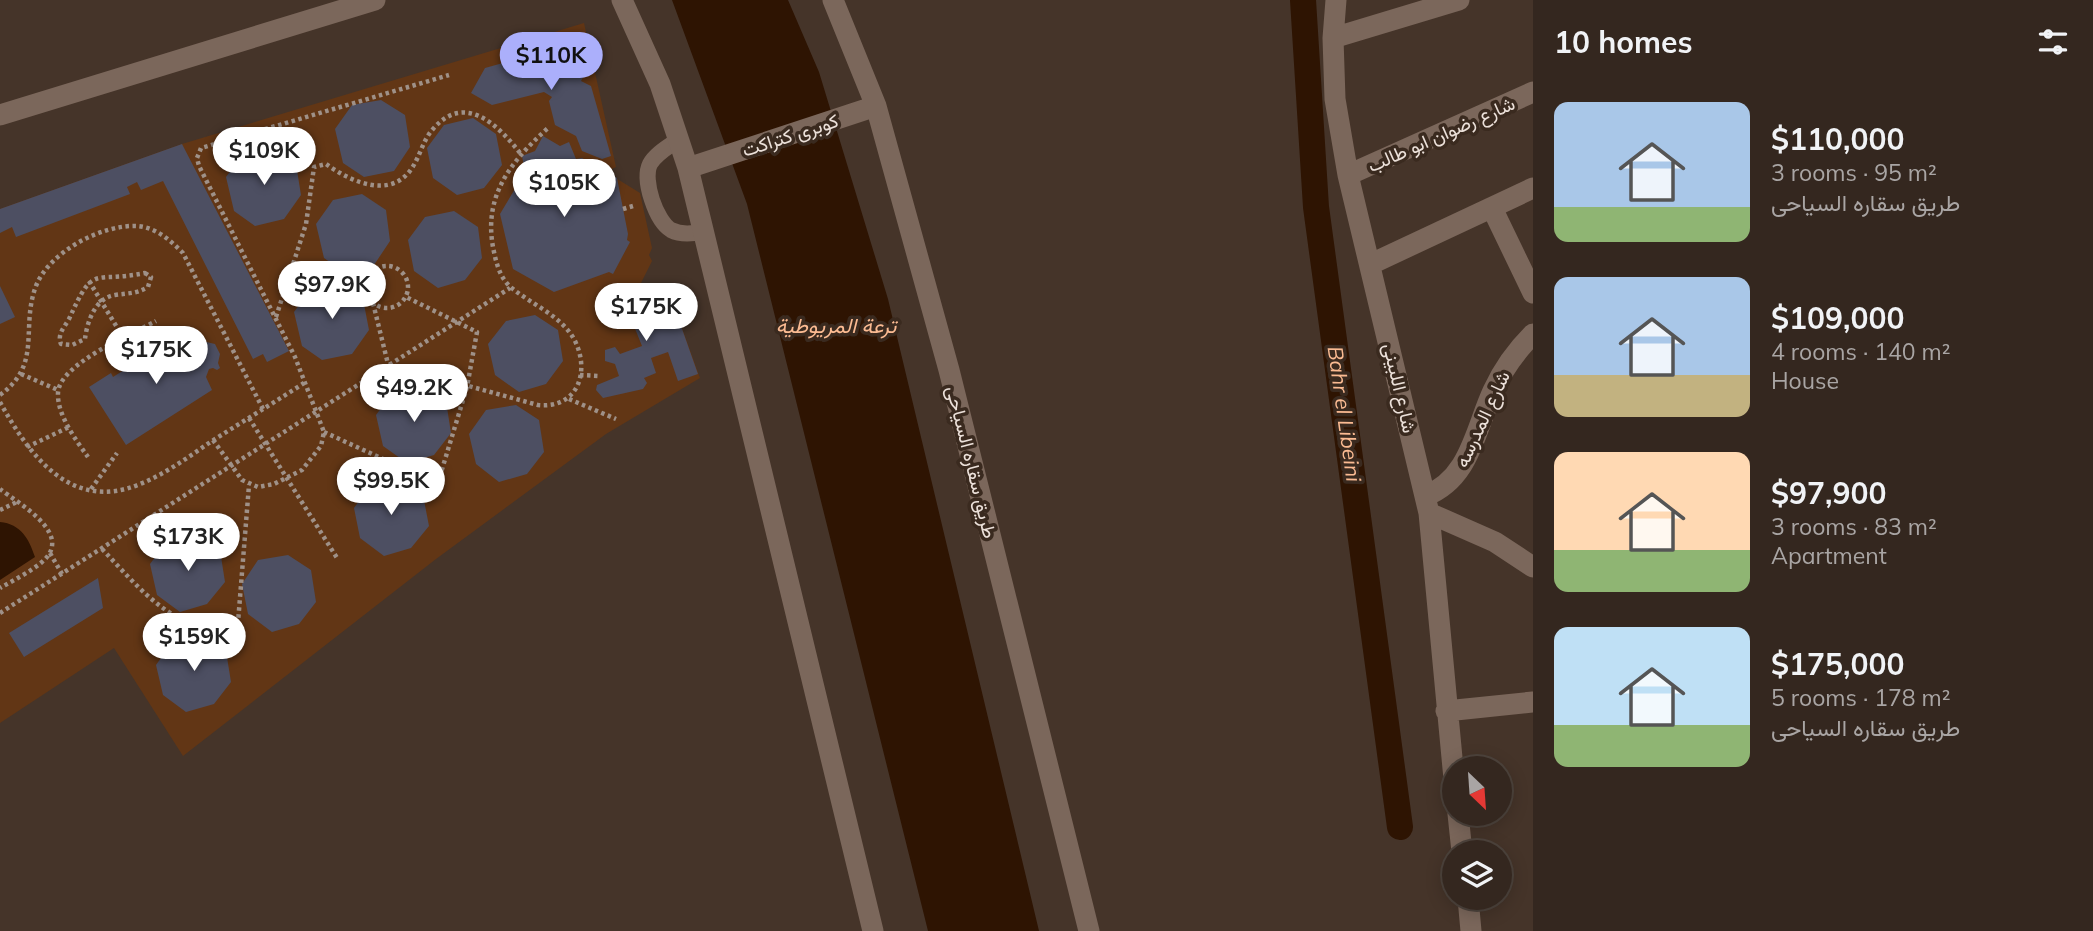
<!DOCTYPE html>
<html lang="en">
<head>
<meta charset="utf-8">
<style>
	body { margin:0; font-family:Mulish,Vazirmatn,sans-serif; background:#3f332c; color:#f1f3f6; height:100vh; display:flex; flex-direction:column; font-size:26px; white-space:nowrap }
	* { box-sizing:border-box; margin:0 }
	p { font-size:23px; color:#a9a5a4 }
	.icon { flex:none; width:38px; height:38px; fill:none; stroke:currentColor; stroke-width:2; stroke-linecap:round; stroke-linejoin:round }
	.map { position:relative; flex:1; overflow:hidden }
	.details { display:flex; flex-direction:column; background:#34271f; width:560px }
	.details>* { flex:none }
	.needle { width:46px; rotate:155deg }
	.controls { position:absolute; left:1442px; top:756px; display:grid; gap:14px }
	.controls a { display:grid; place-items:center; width:70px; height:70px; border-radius:50%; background:#34271f; box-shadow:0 4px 18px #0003,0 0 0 2px #4e443d; font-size:35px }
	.price { position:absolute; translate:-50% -60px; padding:0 16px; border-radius:24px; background:#fff; color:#222; font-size:23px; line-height:46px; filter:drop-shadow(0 2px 4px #0008) }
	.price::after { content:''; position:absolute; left:50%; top:42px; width:21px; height:16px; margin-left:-10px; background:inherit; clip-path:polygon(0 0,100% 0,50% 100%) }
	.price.current { background:#abaffb; color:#111 }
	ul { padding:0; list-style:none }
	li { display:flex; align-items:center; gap:21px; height:175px; padding:0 21px }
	li span { display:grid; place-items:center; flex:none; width:196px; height:140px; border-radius:14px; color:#555 }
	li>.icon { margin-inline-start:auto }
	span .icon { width:84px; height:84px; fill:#fffc; stroke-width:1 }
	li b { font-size:30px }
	h2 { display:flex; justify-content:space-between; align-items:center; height:84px; padding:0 21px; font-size:30px }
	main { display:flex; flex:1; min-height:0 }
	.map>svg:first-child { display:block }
	.green { fill:#623615 }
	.water { fill:#2e1402 }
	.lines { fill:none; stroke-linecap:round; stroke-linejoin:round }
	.canal { stroke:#2e1402; stroke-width:26 }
	.building { fill:#4d4f62 }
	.path { stroke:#9f9188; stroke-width:4.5; stroke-dasharray:3.5 3.5; stroke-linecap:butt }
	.lane { stroke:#7b675b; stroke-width:16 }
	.street { stroke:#7b675b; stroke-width:21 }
	.secondary { stroke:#7b675b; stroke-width:21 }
	.labels { text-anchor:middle; stroke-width:7; stroke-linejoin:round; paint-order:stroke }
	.street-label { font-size:19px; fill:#ece1da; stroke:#3a2a1f }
	.water-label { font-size:21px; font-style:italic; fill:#fbbb92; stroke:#3a2a1f }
</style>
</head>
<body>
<main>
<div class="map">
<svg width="1533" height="931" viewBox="0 0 1533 931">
	<rect width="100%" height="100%" fill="#453429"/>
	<path class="green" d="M584,23L616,167L606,172L640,193L652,248L649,255L652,261L639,287L674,306L700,378L606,434L436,559L183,756L114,648L0,723V209L182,144Z"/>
	<path class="water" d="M672,0H788L819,72L888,299L1039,931H928L747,204Z
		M0,522C21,524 29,539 35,557L0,580Z"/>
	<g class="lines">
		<path class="canal" d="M1303,0L1316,207L1400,827"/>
	</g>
	<path class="building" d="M577,44L586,50L587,55L582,61L590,65L581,81L591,86L611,156L602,159L582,151L576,136L555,125L549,101L552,97L544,92L492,105L471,93L485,68L563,46L568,54L572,46Z
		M381,100L405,115L410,147L394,171L364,177L343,163L335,129L352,105Z
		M473,118L496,134L502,165L484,188L457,195L433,178L427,148L444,125Z
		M543,136L560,146L569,142L576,159L582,158L617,178L628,234L627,240L630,242L613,274L609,272L554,292L513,269L500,214L525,172L522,156L535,151Z
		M182,144L289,351L267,362L263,354L253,359L163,181L141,190L137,182L127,187L130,194L16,237L12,227L0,233V209Z
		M272,148L296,164L301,195L284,219L255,226L234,211L226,177L243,154Z
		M362,194L386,210L390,241L374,265L344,272L324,258L316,224L333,200Z
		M454,211L478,227L482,258L465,280L438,288L414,271L408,240L425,217Z
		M340,283L363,299L369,330L352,354L322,360L302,346L294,312L311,289Z
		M0,286L15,317L0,324Z
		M638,290L641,294L646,292L674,306L698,374L678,381L668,352L651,358L656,373L644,378L647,383L643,389L603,398L596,390L597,385L619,376L615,364L605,361V350L615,347L620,354L642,346L632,321L620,324L602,312L613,300Z
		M535,315L558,330L563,361L546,384L519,392L495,375L488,344L506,321Z
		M175,332L186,350L202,341L215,344L220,354L218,363L220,368L217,370L213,368L209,369L206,377L212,390L126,445L89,387L111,373L113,377L154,351L152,347Z
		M422,386L446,401L451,433L434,455L407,463L383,446L376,415L393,392Z
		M516,405L539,420L544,452L527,474L499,482L476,464L469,434L486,410Z
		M400,479L423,495L429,526L411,548L384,556L360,538L354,508L371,484Z
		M196,535L220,550L225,582L207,604L180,612L157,595L150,564L167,541Z
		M288,555L311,570L316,602L299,624L272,632L248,614L242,584L258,560Z
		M98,578L103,608L24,657L9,633Z
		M202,635L226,651L231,682L214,704L186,712L163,695L156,665L173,641Z"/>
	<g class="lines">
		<path class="path" d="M623,209L633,206
			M366 287a21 21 0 1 1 42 0a21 21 0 1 1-42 0Z
			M145,273L151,277L148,287C136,294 128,293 115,295C95,298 87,322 85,339L72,345L61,344C57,334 64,328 69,319C95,262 91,284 145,273Z
			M89,281L124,339
			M373,303L388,364L538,405C578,409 591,371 574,339C561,316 533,305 513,289C501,280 497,266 494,252C482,198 509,163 548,128
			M276,317L306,224L314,167L326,164C351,182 391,200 412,168C420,156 423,140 433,129C465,92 498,125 520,153
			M21,374L58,390
			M580,375L599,376
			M0,395C43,364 20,328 36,286C49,252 102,224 138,226C157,228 171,241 183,253L263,409
			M569,399L616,419
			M0,402C29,455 71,513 140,484C165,474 187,458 209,443C240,423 272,404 304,383
			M249,418L337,558
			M324,432L429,480L440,476L467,387L477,332L406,297
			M213,440L242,480L258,487L274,484L302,470L321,446L324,432L295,357L199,166L197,158L201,148L449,75
			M27,447L69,427
			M88,457C76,440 57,415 58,393C59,364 132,334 156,321
			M0,489C19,504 75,534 42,562C30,572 14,580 0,588
			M91,489L117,453
			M0,510L17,502
			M102,549C129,577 156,611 194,625C207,630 223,632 237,635L249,485
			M50,553L62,574
			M0,613L510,288"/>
		<path class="lane" d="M679,139C670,146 656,153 650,164C642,180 656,221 671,230C681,235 693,234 704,231"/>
		<path class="street" d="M1336,0L1333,38L1335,99L1348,175L1429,513L1454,779
			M1333,38L1459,0
			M0,115L375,0
			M1348,175L1533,92
			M1492,208L1533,293
			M1371,264L1533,188
			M1425,496C1470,479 1475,430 1493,391C1503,369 1516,351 1533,334
			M1429,513L1495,542L1533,567
			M1446,711L1533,702
			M1458,814L1462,852
			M1468,898L1471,931"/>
		<path class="secondary" d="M622,0L660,84L688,168L873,931
			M833,0L876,106L949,370L1089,931
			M688,168L876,106"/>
	</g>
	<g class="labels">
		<g class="street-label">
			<text transform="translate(1441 134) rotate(-24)" y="7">شارع رضوان ابو طالب</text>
			<text transform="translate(790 135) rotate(-18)" y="7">كوبرى كتراكت</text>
			<text transform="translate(1400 388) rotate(77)" y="7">شارع اللبينى</text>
			<text transform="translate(1482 419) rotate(-65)" y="7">شارع المدرسه</text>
			<text transform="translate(972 462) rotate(76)" y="7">طريق سقاره السياحى</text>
		</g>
		<g class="water-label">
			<text x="836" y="333">ترعة المريوطية</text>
			<text transform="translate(1344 414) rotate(82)" y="7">Bahr el Libeini</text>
		</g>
	</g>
</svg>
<div class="controls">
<a><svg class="needle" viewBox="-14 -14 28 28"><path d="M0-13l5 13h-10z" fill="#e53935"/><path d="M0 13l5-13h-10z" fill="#a9a5a4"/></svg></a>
<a><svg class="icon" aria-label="layers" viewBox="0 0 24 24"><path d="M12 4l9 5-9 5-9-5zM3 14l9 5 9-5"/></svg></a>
</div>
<b class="price current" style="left:551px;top:92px">$110K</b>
<b class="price" style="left:264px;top:187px">$109K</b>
<b class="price" style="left:564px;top:219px">$105K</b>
<b class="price" style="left:332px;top:321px">$97.9K</b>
<b class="price" style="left:646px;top:343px">$175K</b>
<b class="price" style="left:156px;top:386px">$175K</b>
<b class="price" style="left:414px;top:424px">$49.2K</b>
<b class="price" style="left:391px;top:517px">$99.5K</b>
<b class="price" style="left:188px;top:573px">$173K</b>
<b class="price" style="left:194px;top:673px">$159K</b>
</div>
<section class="details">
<h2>10 homes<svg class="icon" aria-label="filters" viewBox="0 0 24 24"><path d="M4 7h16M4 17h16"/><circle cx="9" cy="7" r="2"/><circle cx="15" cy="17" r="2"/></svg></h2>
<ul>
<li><span style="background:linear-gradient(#a9c7e8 75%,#8fb573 0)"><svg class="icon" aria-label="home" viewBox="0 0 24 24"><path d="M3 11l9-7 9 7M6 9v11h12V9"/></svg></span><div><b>$110,000</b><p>3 rooms · 95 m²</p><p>طريق سقاره السياحى</p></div></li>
<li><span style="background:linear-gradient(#a9c7e8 70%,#c2b280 0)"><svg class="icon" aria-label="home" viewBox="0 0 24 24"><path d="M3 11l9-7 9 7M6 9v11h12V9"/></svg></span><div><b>$109,000</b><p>4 rooms · 140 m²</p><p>House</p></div></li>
<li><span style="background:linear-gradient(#ffd9b3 70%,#8fb573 0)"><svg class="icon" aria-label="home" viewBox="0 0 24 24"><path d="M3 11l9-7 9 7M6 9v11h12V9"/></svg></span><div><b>$97,900</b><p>3 rooms · 83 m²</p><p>Apartment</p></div></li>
<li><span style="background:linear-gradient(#bfe0f5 70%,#8fb573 0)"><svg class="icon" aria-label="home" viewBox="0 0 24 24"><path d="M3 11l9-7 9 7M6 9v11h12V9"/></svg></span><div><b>$175,000</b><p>5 rooms · 178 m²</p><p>طريق سقاره السياحى</p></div></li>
</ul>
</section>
</main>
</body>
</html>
